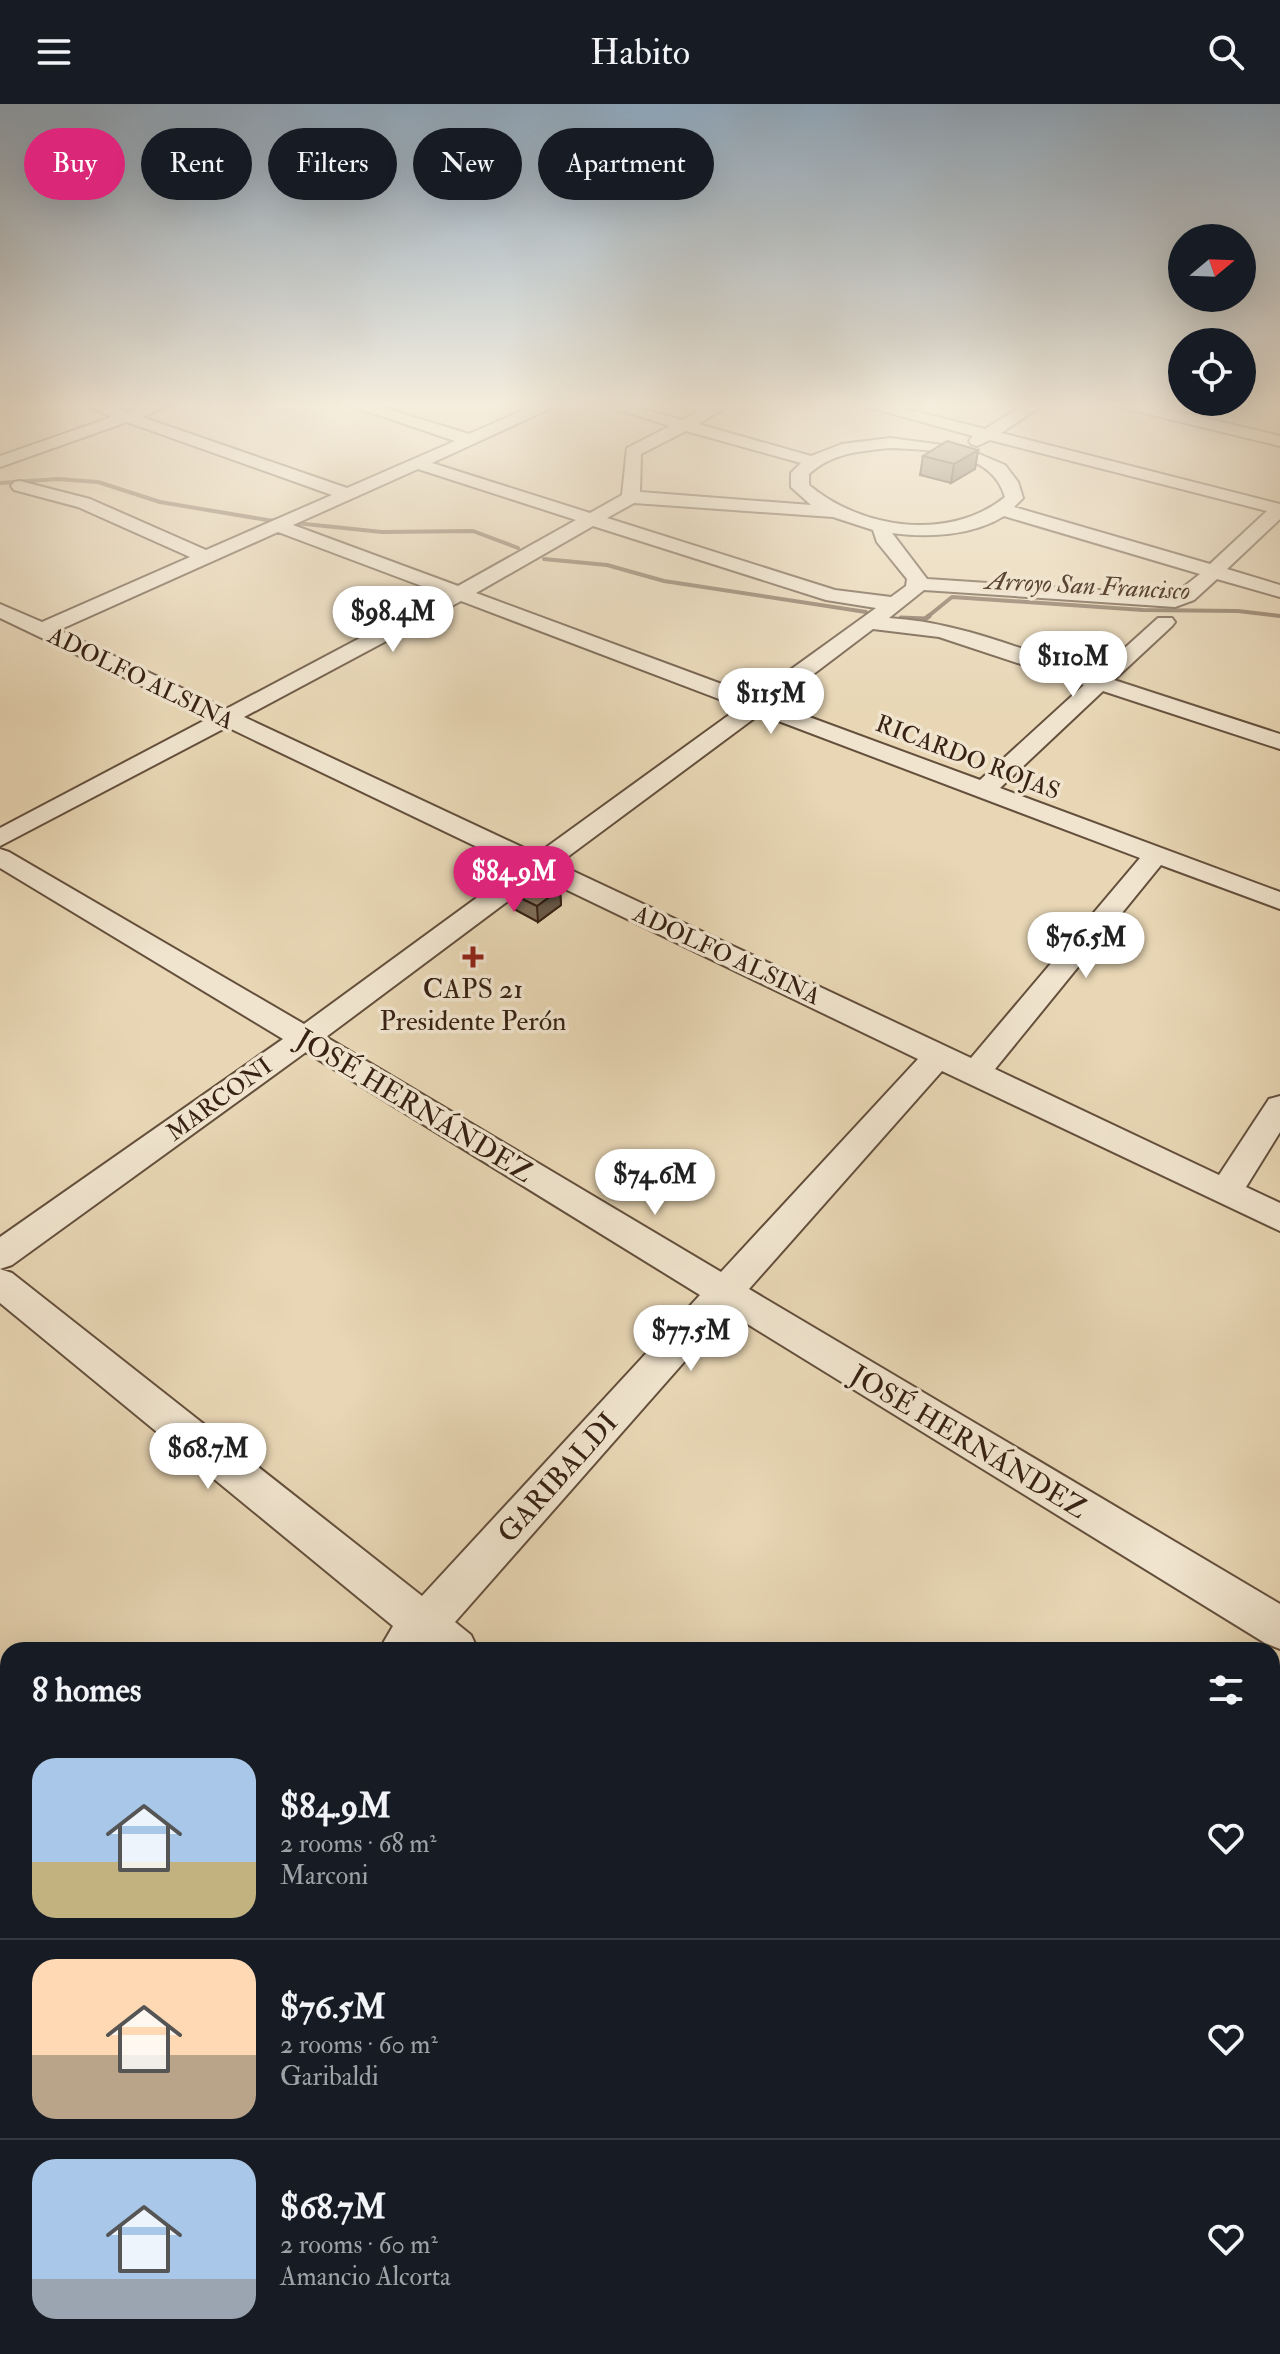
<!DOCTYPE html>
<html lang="en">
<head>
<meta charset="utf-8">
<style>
	body { margin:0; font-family:"IM FELL Double Pica",serif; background:#242831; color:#f1f3f6; height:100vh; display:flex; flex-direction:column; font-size:30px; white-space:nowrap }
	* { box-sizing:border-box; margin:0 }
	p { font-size:26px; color:#9ea1a6 }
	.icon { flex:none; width:44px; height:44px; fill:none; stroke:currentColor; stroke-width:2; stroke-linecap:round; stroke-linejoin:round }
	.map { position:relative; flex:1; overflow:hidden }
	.side { position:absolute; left:0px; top:1538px; width:1280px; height:712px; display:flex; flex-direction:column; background:#171b24; border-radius:24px 24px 0 0; box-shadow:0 8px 32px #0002 }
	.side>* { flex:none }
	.guide { position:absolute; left:24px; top:24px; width:800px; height:72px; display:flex; gap:16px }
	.needle { width:52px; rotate:71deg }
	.controls { position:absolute; left:1168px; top:120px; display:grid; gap:16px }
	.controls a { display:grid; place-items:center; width:88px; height:88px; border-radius:50%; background:#171b24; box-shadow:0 8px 32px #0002; font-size:40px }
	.price { position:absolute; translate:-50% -68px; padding:0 18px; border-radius:28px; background:#fff; color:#222; font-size:26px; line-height:52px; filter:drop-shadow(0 2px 4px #0008) }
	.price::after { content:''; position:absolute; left:50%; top:48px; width:24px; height:18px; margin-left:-12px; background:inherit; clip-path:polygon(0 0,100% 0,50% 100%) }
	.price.on { background:#db2777; color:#fff }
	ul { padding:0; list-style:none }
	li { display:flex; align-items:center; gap:24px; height:200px; padding:0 32px }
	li+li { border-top:2px solid #363941 }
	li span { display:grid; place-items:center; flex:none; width:224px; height:160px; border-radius:24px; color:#555 }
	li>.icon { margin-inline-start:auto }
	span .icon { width:96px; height:96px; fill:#fffc; stroke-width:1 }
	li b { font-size:34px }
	h2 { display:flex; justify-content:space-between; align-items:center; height:96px; padding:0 32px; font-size:34px }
	.chip { padding:0 28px; border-radius:36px; background:#171b24; box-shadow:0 8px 32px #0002; font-size:28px; line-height:72px }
	.chip.on { background:#db2777; color:#fff }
	header { display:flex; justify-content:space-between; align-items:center; height:104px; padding:0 32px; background:#171b24; font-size:36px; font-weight:600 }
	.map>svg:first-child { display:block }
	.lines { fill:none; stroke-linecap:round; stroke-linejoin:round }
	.stream-far1 { stroke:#7e6954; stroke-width:4 }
	.stream { stroke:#7e6954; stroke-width:5 }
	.minor-casing { stroke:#644f3c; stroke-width:4 }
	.minor { fill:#f0e4ce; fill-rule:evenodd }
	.wall { fill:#7f6e59; stroke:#382214; stroke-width:2 }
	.shaded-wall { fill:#685a48; stroke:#382214; stroke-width:2 }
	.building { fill:#948067; stroke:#382214; stroke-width:2 }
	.poi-dot { fill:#8f2418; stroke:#f0e4ce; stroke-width:3 }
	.labels { text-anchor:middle; stroke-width:7; stroke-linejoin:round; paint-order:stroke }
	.far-street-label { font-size:24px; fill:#382214; stroke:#f0e4ce }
	.far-water-label { font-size:26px; font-style:italic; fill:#5b4634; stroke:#f0e4ce }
	.poi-label { font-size:28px; fill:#382214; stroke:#f0e4ce }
	.street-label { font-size:28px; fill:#382214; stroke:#f0e4ce }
</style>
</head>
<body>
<header><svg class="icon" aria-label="menu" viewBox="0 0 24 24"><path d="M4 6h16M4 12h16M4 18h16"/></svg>Habito<svg class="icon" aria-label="search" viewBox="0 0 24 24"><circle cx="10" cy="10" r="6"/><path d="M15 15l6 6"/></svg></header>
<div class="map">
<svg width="1280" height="2250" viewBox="0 0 1280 2250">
	<rect width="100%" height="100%" fill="#e8d6b4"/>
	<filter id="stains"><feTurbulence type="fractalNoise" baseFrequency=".0025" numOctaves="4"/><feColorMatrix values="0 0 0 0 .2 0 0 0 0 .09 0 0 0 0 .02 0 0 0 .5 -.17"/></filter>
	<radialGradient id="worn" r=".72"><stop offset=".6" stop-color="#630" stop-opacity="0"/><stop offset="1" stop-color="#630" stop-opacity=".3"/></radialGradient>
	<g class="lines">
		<path class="stream-far1" d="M0,379L58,375L98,378L160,398L267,416L382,428L473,427L518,444
			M544,455L607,461L664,477L866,508
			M926,514L952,493L1143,506L1238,507L1280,512"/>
		<path class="stream" d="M901,514L925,515L929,512"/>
		<g class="minor-casing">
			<path id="minor" d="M79,299H103L127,308L151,299H175L142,313L347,384L455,337L343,299H368L469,330L540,299H562L432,359L590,409L622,391L627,344L670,322L597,299H623L682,316L714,299H734L698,320L811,352L842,340L890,334L965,344L1005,361L1018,378L1023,394L1014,403L1210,460L1267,407L990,336L977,342L971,340L969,337L973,332L854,299H882L985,325L1027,299H1046L1001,329L1280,400V415L1227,465L1280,481V493L1217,475L1194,496L1175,503L924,486L889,514C960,518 1028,548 1096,570L1158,514H1172L1175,518L1172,522L1114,576L1280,630V645L1103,587L1000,684L1280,788V805L1161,761L995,965L1219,1071L1269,995L1280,992V1028L1246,1083L1280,1099V1127L942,967L749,1185L1280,1500V1545L1265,1539L728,1208L455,1518L471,1531L478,1546H379L393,1522L0,1199V1165L12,1169L422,1492L700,1191L306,948L12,1161L0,1165V1133L283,935L0,764V745L9,748L304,920L519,763L227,623L0,742V724L209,614L0,514V500L42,518L190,453L78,403L14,386L11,382L14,378L20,377L90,395L206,446L332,391L127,318L0,363V352L112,313ZM686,327L801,359L791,369V383L811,401L640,388L641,350ZM890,344C930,346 992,346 1005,393C950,438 861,425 809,381V370C832,349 860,347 890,344ZM418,365L576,416L458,482L293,421ZM634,399L833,413L873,426L877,438L907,475L906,482L891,493L835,486L607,414ZM1004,412L1200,470L1173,491L927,475L892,429C928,434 972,432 1004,412ZM593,422L826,496L876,504L754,592L476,489ZM278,428L443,490L226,605L59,526ZM461,497L740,603L537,750L244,613ZM873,525L939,533L1084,581L980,676L774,600ZM760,610L1140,754L971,954L558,760ZM540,773L918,955L721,1168L326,933Z
				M1113,299H1142L1280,332V342L1115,302Z
				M1280,1696V1761L1272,1764V1700Z
				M8,1955V2014L0,2018V1959Z
				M0,2065L8,2069V2132L0,2129Z
				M1272,2202L1280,2205V2250H1251L1247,2242H1272Z
				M84,2242H145L149,2250H87Z
				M1041,2242H1100L1097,2250H1037Z"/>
		</g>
		<use href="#minor" class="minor"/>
	</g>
	<path class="wall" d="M978,346L975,365L951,379L920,371L923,352Z
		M560,785L561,801L538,818L514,805L512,790Z"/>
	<path class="shaded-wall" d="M978,346L975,365L951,379L954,360Z
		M560,785L561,801L538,818L537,802Z"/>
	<path class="building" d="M947,337L978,346L954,360L923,352Z
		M535,774L560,785L537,802L512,790Z"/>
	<linearGradient id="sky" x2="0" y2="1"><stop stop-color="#90a9be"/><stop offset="0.49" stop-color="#f5eddd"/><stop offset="1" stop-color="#f5eddd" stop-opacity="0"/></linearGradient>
	<rect width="1280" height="614" fill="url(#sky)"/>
	<path class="poi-dot" d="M469 841h8v8h8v8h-8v8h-8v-8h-8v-8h8z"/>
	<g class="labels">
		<g class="far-street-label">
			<text transform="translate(141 574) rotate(26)" y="8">ADOLFO ALSINA</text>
			<text transform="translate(968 653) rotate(21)" y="8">RICARDO ROJAS</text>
			<text transform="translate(727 851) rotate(25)" y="8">ADOLFO ALSINA</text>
			<text transform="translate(219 995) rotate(-36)" y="8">MARCONI</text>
		</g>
		<g class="far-water-label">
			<text transform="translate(1088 481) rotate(3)" y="9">Arroyo San Francisco</text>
		</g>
		<g class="poi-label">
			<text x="473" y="894">CAPS 21<tspan x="473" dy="32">Presidente Perón</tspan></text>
		</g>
		<g class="street-label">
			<text transform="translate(415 1001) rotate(31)" y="10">JOSÉ HERNÁNDEZ</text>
			<text transform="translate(969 1337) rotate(31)" y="10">JOSÉ HERNÁNDEZ</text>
			<text transform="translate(557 1373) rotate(-48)" y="10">GARIBALDI</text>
		</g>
	</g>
	<rect width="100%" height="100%" filter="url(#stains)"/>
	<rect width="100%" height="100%" fill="url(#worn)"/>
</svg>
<div class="controls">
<a><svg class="needle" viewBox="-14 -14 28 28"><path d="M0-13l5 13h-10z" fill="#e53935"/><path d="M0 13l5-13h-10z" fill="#9ea1a6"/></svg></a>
<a><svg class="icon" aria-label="locate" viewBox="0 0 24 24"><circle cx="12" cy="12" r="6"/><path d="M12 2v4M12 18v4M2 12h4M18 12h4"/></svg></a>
</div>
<b class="price" style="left:393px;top:550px">$98.4M</b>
<b class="price" style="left:1073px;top:595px">$110M</b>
<b class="price" style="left:771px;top:632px">$115M</b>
<b class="price on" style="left:514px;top:810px">$84.9M</b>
<b class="price" style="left:1086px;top:876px">$76.5M</b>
<b class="price" style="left:655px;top:1113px">$74.6M</b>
<b class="price" style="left:691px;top:1269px">$77.5M</b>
<b class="price" style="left:208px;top:1387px">$68.7M</b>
<div class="guide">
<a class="chip on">Buy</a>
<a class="chip">Rent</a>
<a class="chip">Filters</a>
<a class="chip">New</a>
<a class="chip">Apartment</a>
</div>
<section class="side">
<h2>8 homes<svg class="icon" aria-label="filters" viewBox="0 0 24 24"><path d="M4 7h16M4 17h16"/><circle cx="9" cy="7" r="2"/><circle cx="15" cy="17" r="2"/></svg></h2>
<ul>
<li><span style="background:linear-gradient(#a9c7e8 65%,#c2b280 0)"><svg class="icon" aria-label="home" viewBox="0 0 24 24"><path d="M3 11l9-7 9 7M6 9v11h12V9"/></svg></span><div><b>$84.9M</b><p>2 rooms · 68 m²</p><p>Marconi</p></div><svg class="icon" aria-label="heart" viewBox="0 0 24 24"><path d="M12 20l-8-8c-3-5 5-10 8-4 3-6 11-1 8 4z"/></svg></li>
<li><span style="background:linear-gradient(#ffd9b3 60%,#b9a48a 0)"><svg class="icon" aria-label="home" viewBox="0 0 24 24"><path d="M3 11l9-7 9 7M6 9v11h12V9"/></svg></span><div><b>$76.5M</b><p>2 rooms · 60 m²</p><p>Garibaldi</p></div><svg class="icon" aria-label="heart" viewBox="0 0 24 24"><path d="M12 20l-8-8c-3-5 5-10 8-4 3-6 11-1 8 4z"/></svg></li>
<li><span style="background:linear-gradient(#a9c7e8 75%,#9aa5b1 0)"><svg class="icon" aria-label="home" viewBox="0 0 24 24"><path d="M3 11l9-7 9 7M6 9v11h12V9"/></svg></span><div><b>$68.7M</b><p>2 rooms · 60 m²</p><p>Amancio Alcorta</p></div><svg class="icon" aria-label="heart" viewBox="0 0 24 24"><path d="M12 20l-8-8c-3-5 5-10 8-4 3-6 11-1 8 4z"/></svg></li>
</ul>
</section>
</div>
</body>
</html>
